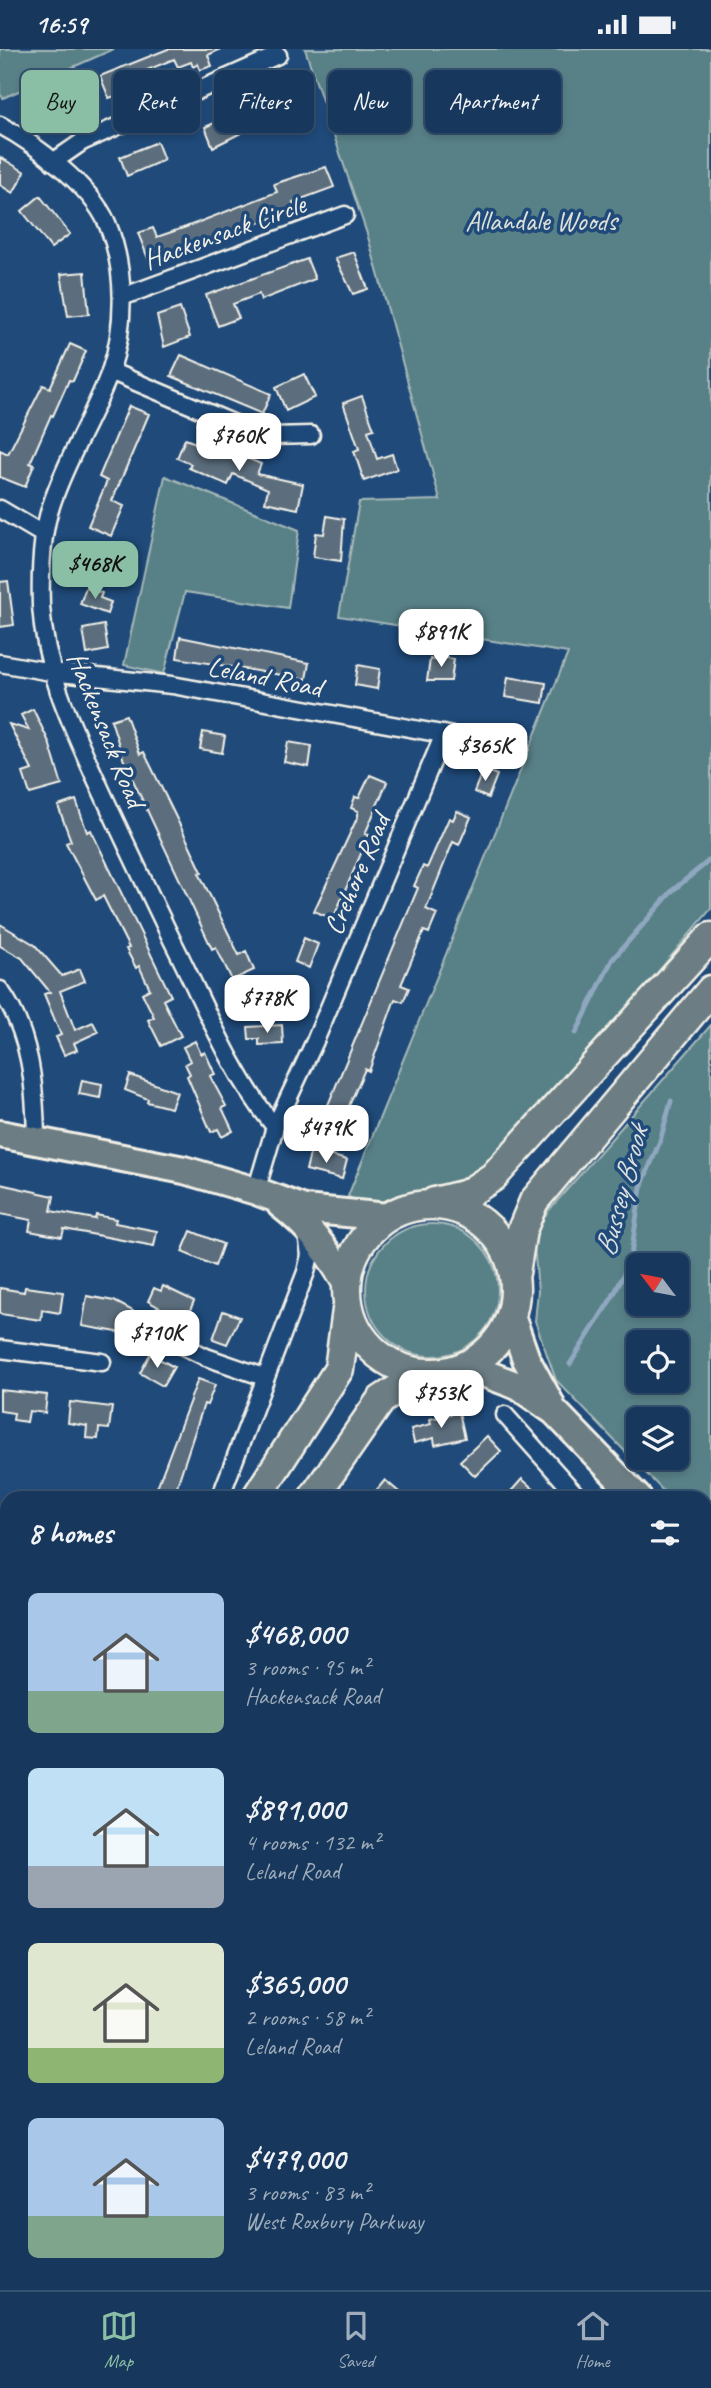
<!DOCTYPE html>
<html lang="en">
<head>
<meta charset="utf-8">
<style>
	body { margin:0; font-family:Caveat,sans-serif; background:#203f62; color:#f1f3f6; height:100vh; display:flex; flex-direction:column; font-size:26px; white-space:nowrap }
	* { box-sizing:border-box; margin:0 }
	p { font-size:23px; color:#9eacbb }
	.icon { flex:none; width:38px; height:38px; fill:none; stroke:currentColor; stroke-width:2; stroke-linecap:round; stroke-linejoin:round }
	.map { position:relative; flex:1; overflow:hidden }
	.side { position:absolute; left:0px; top:1442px; width:712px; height:800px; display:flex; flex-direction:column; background:#17385c; border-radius:21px 21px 0 0; box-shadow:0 4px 10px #0003,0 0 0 2px #365272 }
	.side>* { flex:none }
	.top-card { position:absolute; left:21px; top:21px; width:670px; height:63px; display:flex; gap:14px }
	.needle { width:46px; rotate:302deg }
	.controls { position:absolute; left:626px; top:1204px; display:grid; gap:14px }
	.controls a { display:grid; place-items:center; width:63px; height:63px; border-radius:10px; background:#17385c; box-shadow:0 4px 10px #0003,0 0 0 2px #365272; font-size:35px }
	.price { position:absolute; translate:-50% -60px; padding:0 16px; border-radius:14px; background:#fff; color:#222; font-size:23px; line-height:46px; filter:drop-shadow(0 2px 4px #0008) }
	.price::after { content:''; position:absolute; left:50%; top:42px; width:21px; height:16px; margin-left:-10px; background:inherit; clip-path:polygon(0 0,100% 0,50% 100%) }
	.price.selected { background:#8abfa5; color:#111 }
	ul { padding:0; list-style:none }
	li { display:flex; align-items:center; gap:21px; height:175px; padding:0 28px }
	li span { display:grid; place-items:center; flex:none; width:196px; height:140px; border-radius:10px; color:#555 }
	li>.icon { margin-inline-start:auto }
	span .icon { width:84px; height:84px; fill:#fffc; stroke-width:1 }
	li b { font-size:30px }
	h2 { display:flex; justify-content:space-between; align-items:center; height:84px; padding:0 28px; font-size:30px }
	.pill { padding:0 24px; border-radius:10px; background:#17385c; box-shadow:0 4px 10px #0003,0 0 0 2px #365272; font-size:24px; line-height:63px }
	.pill.selected { background:#8abfa5; color:#111 }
	.status { display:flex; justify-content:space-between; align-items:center; height:49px; padding:0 35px; background:#17385c; direction:ltr }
	.status svg { height:19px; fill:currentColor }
	.dock { display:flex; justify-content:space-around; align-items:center; height:98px; border-top:2px solid #365272; background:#17385c; font-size:19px; color:#9eacbb }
	.dock a { display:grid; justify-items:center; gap:4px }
	.dock .selected { color:#8abfa5 }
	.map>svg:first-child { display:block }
	.green { fill:#598187; stroke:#a6b9b8; stroke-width:2; fill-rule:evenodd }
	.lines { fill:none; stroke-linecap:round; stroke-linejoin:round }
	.stream { stroke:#8fa8c0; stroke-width:5 }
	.building { fill:#5c6e7d; stroke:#f4f1e8; stroke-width:2 }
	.minor-casing { stroke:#f4f1e8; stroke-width:21 }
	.tertiary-casing { stroke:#f4f1e8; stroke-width:26 }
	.primary-casing { stroke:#f4f1e8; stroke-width:32 }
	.trunk-casing { stroke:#f4f1e8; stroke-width:33 }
	.minor { stroke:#1f4a7a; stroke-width:16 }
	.tertiary { stroke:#1f4a7a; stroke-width:21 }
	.primary { stroke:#6c7e84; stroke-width:26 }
	.trunk { stroke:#6c7e84; stroke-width:28 }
	.labels { text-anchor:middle; stroke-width:7; stroke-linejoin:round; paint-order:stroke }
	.park-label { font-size:28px; fill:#dde0d9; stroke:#1f4a7a }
	.street-label { font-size:28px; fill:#f4f1e8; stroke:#1f4a7a }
	.water-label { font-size:30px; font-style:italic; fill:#dbdfde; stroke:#1f4a7a }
</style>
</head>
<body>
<div class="status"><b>16:59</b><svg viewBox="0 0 49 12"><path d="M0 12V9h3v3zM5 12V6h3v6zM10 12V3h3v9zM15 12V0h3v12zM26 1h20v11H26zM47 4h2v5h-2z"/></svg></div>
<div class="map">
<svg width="711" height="2241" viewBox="0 0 711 2241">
	<rect width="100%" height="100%" fill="#1f4a7a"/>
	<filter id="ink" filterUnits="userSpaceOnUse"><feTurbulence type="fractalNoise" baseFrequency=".0143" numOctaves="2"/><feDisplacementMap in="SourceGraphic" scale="14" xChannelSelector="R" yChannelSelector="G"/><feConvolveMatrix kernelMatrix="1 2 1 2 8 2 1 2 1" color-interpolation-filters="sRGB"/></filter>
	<g filter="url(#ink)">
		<path class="green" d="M0,0H114L3,49L0,45Z
			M305,0H711V860L490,1122L451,1139L410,1143L366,1160L348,1147L568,604L339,567L359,453L440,451L368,188Z
			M165,427L299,481L288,559L185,543L164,625L124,616Z
			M711,976V1483L705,1478V1449H670L556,1331L535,1272L538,1242L534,1196L540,1175L549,1161ZM639,1216H677V1255H639ZM639,1293H677V1332H639ZM677,1370V1409H639V1370Z
			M366 1241a66 66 0 1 1 132 0a66 66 0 1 1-132 0Z"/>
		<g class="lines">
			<path class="stream" d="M576,984L612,911L673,841L711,810
				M570,1315L613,1247L630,1213L641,1138L660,1092L671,1052"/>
		</g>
		<path class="building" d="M168,0H221L208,6L212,17L200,21L198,15L193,18L191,13L178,18L174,10L147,21L152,35L109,49L100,27Z
			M51,36L74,54L62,69L40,51Z
			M303,40L309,60L277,71L269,50Z
			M233,66L241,84L213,98L205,78Z
			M157,93L164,111L127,127L120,108Z
			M0,108L25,123L13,144L0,136Z
			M326,118L334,138L293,153L296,161L149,212L138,184L153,179L157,188L186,178L277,143L274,135Z
			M40,147L70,185L51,199L22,162Z
			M354,203L368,240L353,245L335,209Z
			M307,210L315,230L261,251L259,245L233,255L239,269L218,277L206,246Z
			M85,223L89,265L68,267L61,225Z
			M180,259L190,288L164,298L157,267Z
			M70,295L86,302L73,332L69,331L53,367L51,366L30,414L34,416L25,438L0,428V401L8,405L43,336L50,339Z
			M181,306L271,345L262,365L171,327Z
			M304,325L315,348L286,362L276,338Z
			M362,347L374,380L368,382L377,410L392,405L397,420L364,432L354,402L359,400L343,354Z
			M129,357L149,365L112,452L124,457L111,487L88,477L107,432L99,428Z
			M185,390L229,406L230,402L261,415L257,425L303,435L298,460L265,453L268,440L233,425L228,436L189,419L191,415L177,409Z
			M327,467L344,470L341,512L313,508L316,484L324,485Z
			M8,532L14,576L0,578V533Z
			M86,538L102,544L100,549L111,553L107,565L80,555Z
			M104,576L108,601L87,605L83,580Z
			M180,588L309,614L306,630L177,609Z
			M434,607L454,610L451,632H427L430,610L434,611Z
			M358,616L380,620L377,640L355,636Z
			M508,628L546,634L543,654L505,648Z
			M33,660L49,693L62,736L30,745L23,724L32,721L9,675L29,681L21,666Z
			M126,666L140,705L144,703L191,799L202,823L199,824L239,906L246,902L254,921L232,931L216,898L212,900L124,712L111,671Z
			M203,683L225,687L222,704L200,700Z
			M288,693L312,697L309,718L284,713Z
			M483,720L497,726L488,749L474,743Z
			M370,726L387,733L365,785L369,786L333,870L314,862L358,767V762L351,759L355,748L359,749Z
			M76,751L87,783L91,781L171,947L163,951L181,987L161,997L148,971L154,968L142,944L150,940L139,917L136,919L126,900L129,899L103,847L96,851L66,794L71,792L58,757Z
			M457,762L471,768L459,796L453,793L426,860L437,865L429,884L424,882L401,936L409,939L403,953L395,950L369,1022L365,1020L336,1087L318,1080L418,839L414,837L423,817L427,819L449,769L453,771Z
			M0,875L35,896L62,927L80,920L85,932L60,942L75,981L93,973L98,983L74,994L77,1001L64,1006L56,988L61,986L44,945L50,943L22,909L0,897Z
			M304,889L318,895L309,919L295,913Z
			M282,976L283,995L259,996V990H249L248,978Z
			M195,992L201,1005L205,1003L215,1025L210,1027L226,1057L222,1059L233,1082L222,1088L218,1080L211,1083L187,1027L190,1025L185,1015L190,1012L183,998Z
			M130,1026L177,1043L171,1059L147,1053L148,1050L125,1041Z
			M82,1031L102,1035L100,1049L79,1045Z
			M311,1101L347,1111L342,1130L306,1121Z
			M0,1135L54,1147L51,1162L95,1170L96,1166L116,1170L115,1174L157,1182L154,1197L64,1180L62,1188L29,1182L31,1171L0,1165Z
			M191,1182L223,1195L215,1217L182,1203Z
			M163,1237L194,1252L185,1273L148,1252L154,1239L161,1242Z
			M25,1238L63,1243L60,1264L42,1261L41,1271L0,1265V1239L24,1243Z
			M87,1247L114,1252L133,1262L129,1285L82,1277Z
			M223,1262L240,1268L227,1295L213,1290Z
			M150,1305L174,1318L163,1337L140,1324Z
			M198,1330L215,1336L207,1356L204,1355L173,1449H153Z
			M0,1341L47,1346L45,1364L29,1362L27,1373L13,1371L14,1364L0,1362Z
			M70,1353L112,1358L109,1380L99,1379L98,1390L86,1389L87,1377L68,1374Z
			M459,1363L465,1389L435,1396L434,1389L414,1394L411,1380L431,1375L430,1370Z
			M487,1387L501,1402L475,1427L460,1412Z
			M522,1430L544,1449H505Z
			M385,1431L406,1449H382L375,1443Z"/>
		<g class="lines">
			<g class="minor-casing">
				<path id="minor" d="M0,76C34,94 91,137 107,174C126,219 126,277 110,323C93,369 66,410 51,457C41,487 40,525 41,557C45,620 69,671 95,728C120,783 146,837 172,891C204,954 230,1023 275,1078
					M53,113L82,93L278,6
					M122,248L345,166
					M110,322L249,381L271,387L311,386
					M0,460L44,486
					M0,614L51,623L172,636L519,699
					M0,941C31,983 35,1038 36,1089
					M256,1142L275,1078L315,992L444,685
					M173,1292L206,1308L264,1328
					M0,1300L102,1313
					M505,1366L579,1449
					M220,1449L306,1223L310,1206L307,1185
					M705,1568L711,1572
					M0,1594L7,1592
					M705,1792L711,1796
					M705,1945H711
					M705,2146H711
					M376,2235L397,2241
					M689,2235V2241
					M290,2241L292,2235
					M499,2241L500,2235"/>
			</g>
			<g class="tertiary-casing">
				<path id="tertiary" d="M0,2128L7,2130"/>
			</g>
			<g class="primary-casing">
				<path id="primary" d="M0,1085L184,1121L256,1142L304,1160L388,1168
					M281,1156C310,1178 329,1204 347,1235
					M511,1267L526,1310L550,1354
					M465,1317L518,1337L554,1362L638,1449
					M705,1509L711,1514"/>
			</g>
			<g class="trunk-casing">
				<path id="trunk" d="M434,1153L467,1145L493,1128L711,888
					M347 1240a84 84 0 1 1 168 0a84 84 0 1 1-168 0Z
					M515,1224L522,1181L534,1152L711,941
					M256,1449L339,1320L347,1261
					M313,1449L381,1351L398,1340L434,1326
					M0,2030L7,2011
					M0,2206L7,2184"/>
			</g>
			<use href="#minor" class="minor"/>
			<use href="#tertiary" class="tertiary"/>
			<use href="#primary" class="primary"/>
			<use href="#trunk" class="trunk"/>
		</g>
	</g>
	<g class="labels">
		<g class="park-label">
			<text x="541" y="181">Allandale Woods</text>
		</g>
		<g class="street-label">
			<text transform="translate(224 182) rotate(-20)" y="10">Hackensack Circle</text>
			<text transform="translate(265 627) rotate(11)" y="10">Leland Road</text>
			<text transform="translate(107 680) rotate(68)" y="10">Hackensack Road</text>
			<text transform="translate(356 825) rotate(-67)" y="10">Crehore Road</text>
		</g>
		<g class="water-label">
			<text transform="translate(621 1142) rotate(-75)" y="10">Bussey Brook</text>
		</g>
	</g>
</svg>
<div class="controls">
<a><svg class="needle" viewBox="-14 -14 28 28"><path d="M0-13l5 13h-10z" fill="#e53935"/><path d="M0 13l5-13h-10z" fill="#9eacbb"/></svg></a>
<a><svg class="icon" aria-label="locate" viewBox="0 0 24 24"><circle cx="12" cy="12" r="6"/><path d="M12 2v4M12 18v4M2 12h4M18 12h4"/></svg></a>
<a><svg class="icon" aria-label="layers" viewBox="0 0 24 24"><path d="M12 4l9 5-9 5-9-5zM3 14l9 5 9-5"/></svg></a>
</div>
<b class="price" style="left:239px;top:424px">$760K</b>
<b class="price selected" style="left:95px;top:552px">$468K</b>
<b class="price" style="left:441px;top:620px">$891K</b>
<b class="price" style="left:485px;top:734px">$365K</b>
<b class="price" style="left:267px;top:986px">$778K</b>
<b class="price" style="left:326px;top:1116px">$479K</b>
<b class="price" style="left:157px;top:1321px">$710K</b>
<b class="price" style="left:441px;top:1381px">$753K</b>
<div class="top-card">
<a class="pill selected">Buy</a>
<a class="pill">Rent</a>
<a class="pill">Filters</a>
<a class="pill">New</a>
<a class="pill">Apartment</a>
</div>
<section class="side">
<h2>8 homes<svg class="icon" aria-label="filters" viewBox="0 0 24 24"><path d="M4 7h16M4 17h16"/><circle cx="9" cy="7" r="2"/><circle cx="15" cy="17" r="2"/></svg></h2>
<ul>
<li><span style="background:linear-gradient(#a9c7e8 70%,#7fa58c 0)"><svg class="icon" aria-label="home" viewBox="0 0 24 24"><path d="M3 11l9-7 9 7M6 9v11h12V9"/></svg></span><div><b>$468,000</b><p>3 rooms · 95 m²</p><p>Hackensack Road</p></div></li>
<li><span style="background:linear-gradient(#bfe0f5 70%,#9aa5b1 0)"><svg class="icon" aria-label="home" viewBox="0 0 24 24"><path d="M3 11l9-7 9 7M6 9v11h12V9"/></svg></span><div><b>$891,000</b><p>4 rooms · 132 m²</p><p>Leland Road</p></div></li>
<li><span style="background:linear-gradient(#dfe7d0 75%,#8fb573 0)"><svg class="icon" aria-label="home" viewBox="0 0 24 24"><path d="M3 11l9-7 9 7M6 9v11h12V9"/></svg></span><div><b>$365,000</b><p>2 rooms · 58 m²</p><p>Leland Road</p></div></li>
<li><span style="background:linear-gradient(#a9c7e8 70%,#7fa58c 0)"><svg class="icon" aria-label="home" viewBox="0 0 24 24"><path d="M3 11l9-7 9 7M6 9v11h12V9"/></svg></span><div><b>$479,000</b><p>3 rooms · 83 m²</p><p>West Roxbury Parkway</p></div></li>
</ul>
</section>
</div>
<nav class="dock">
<a class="selected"><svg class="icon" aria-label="map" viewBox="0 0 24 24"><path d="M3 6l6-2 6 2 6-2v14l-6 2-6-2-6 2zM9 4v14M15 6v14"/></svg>Map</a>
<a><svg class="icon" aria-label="saved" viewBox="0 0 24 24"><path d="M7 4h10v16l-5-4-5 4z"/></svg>Saved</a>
<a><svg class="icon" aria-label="home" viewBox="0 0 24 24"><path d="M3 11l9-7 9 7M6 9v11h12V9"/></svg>Home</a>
</nav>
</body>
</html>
